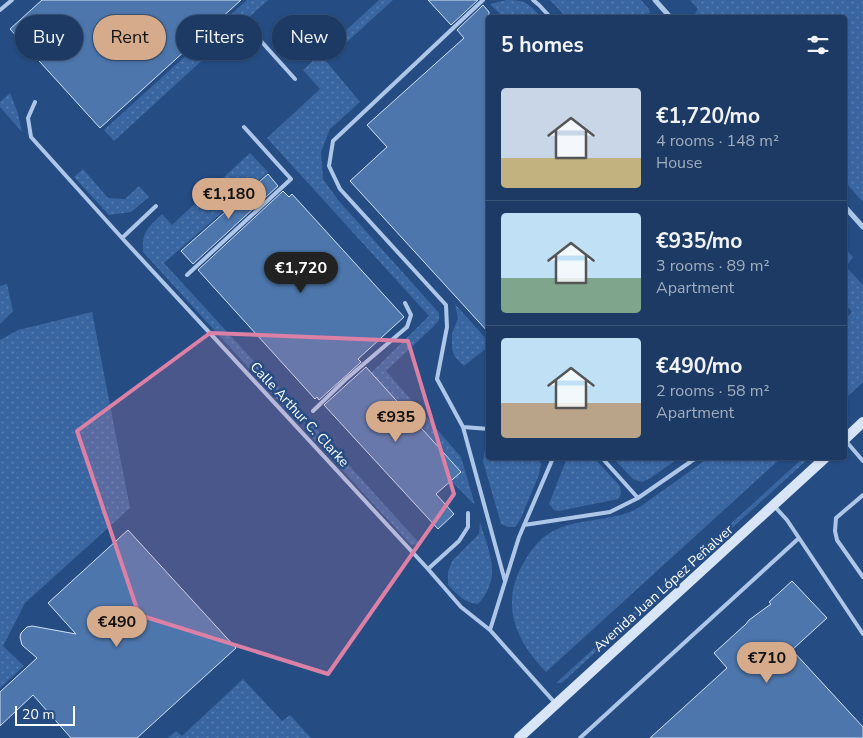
<!DOCTYPE html>
<html lang="en">
<head>
<meta charset="utf-8">
<style>
	body { margin:0; font-family:"Nunito Sans",sans-serif; background:#29456c; color:#f1f3f6; height:100vh; display:flex; flex-direction:column; font-size:19px; white-space:nowrap }
	* { box-sizing:border-box; margin:0 }
	p { font-size:16px; color:#a0adbe }
	.icon { flex:none; width:28px; height:28px; fill:none; stroke:currentColor; stroke-width:2; stroke-linecap:round; stroke-linejoin:round }
	.map { position:relative; flex:1; overflow:hidden }
	.drawer { position:absolute; left:486px; top:15px; width:361px; height:445px; display:flex; flex-direction:column; background:#1c3a63; border-radius:5px; box-shadow:0 1px 4px #0004,0 0 0 1px #3a5478 }
	.drawer>* { flex:none }
	.guide { position:absolute; left:15px; top:15px; width:396px; height:45px; display:flex; gap:10px }
	.scale { position:absolute; left:15px; bottom:12px; width:60px; box-sizing:border-box; padding-left:5px; border:2px solid #fff; border-top:0; font-size:14px; line-height:18px; white-space:nowrap; color:#fff; -webkit-text-stroke:4px #254d84; paint-order:stroke }
	.price { position:absolute; translate:-50% -42px; padding:0 11px; border-radius:18px; background:#d6ab8b; color:#111; font-size:16px; line-height:32px; filter:drop-shadow(0 1px 2px #0008) }
	.price::after { content:''; position:absolute; left:50%; top:30px; width:15px; height:11px; margin-left:-8px; background:inherit; clip-path:polygon(0 0,100% 0,50% 100%) }
	.price.current { background:#222; color:#fff }
	ul { padding:0; list-style:none }
	li { display:flex; align-items:center; gap:15px; height:125px; padding:0 15px }
	li+li { border-top:1px solid #3a5478 }
	li span { display:grid; place-items:center; flex:none; width:140px; height:100px; border-radius:5px; color:#555 }
	li>.icon { margin-inline-start:auto }
	span .icon { width:60px; height:60px; fill:#fffc; stroke-width:1 }
	li b { font-size:21px }
	h2 { display:flex; justify-content:space-between; align-items:center; height:60px; padding:0 15px; font-size:21px }
	.chip { padding:0 18px; border-radius:22px; background:#1c3a63; box-shadow:0 1px 4px #0004,0 0 0 1px #3a5478; font-size:18px; line-height:45px }
	.chip.current { background:#d6ab8b; color:#111 }
	.map>svg:first-child { display:block }
	.grass { fill:url(#grass-dots) }
	.building { fill:#4d76ac; stroke:#d1e2f6 }
	.lines { fill:none; stroke-linecap:round; stroke-linejoin:round }
	.service { stroke:#aec7e8; stroke-width:4 }
	.minor { stroke:#aec7e8; stroke-width:5 }
	.secondary { stroke:#d8e5f7; stroke-width:10 }
	.marked { fill:#dd80a5; fill-opacity:0.2; stroke:#dd80a5; stroke-width:4; stroke-linejoin:round }
	.labels { text-anchor:middle; stroke-width:5; stroke-linejoin:round; paint-order:stroke }
	.street-label { font-size:14px; fill:#fff; stroke:#254d84 }
</style>
</head>
<body>
<div class="map">
<svg width="863" height="738" viewBox="0 0 863 738">
	<defs>
		<pattern id="grass-dots" width="8" height="8" patternUnits="userSpaceOnUse" patternTransform="scale(1.25)"><rect width="8" height="8" fill="#3966a1"/><path d="M2 2h.1M6 6h.1" fill="none" stroke="#577daf" stroke-width="1.8" stroke-linecap="round"/></pattern>
	</defs>
	<rect width="100%" height="100%" fill="#254d84"/>
	<path class="grass" d="M247,0H268L114,141L104,130Z
		M379,0H393L326,61L360,102L330,129L321,152L323,179L338,200L439,313V320L434,326L386,371L461,457L475,505L451,481L461,471L371,373L429,316L267,138L320,89L303,70Z
		M507,0C526,0 529,4 541,17H503L490,4Z
		M550,0H641L649,9L650,13L635,16L636,17H566Z
		M690,0H863V202L845,182V18L694,17H693L698,9Z
		M10,93L18,114L22,132L0,107V102Z
		M250,153L268,172L164,263L304,416L298,422L143,252C142,231 148,228 162,214L172,225Z
		M83,169L108,198L125,199L139,186L149,197L131,212L109,215L74,177Z
		M845,248L853,257L846,267L863,285V382L845,399V319L852,312L845,304Z
		M7,284L13,311L0,324V286Z
		M455,304L489,342V346L464,366L455,357L452,349V334L458,318Z
		M92,312L130,508L25,603L3,646L24,666L0,688V340L18,330Z
		M309,421L420,544L411,545L303,427Z
		M489,444V458H538L541,464L539,475L520,520L515,527H508L501,524L483,461L485,449Z
		M567,458H594L620,486L621,494L618,499L559,511L554,510L549,504Z
		M613,458H628L631,461L635,458H679L649,479L642,482L633,479Z
		M708,458H781L546,672C513,638 499,600 527,557C533,547 543,536 553,531C576,519 606,521 630,512C642,507 652,498 662,491C678,480 693,469 708,458Z
		M803,458H809L566,679L561,683H556Z
		M480,522C489,553 503,576 478,604C464,603 457,594 448,585V572L452,561L479,534Z
		M243,679L282,721L290,715L311,738H168L176,731L182,736Z"/>
	<path class="building" d="M42,0H241L100,128L10,29Z
		M428,0H478L451,25Z
		M483,5L489,12V333L350,181L387,147L367,125L464,38L457,30Z
		M268,174L278,186L193,264L181,251Z
		M283,191L289,197L292,194L404,317L358,359L361,362L319,400L317,397L315,399L198,270Z
		M366,367L461,472L436,494L454,514L438,529L324,405Z
		M128,530L236,648L137,738H71L33,695L0,726V692L37,658L22,645L20,637L21,633L27,627L32,626L76,634L48,603Z
		M792,581L827,618L792,650L863,727V738H650L727,668L714,653L746,624L749,620L771,604L769,602Z"/>
	<g class="lines">
		<path class="service" d="M483,0L333,141L329,166L340,189L446,305L447,327L437,379L463,427L505,581
			M533,0L539,5L551,18
			M0,10L12,0
			M260,40L295,79
			M35,102L28,118L31,137L122,238L428,569L461,607L490,630L556,704
			M122,238L156,206
			M187,275L291,179L244,127
			M313,411L345,380L407,327L411,315L405,303
			M463,427L489,429
			M845,440L863,461
			M602,458L638,498
			M863,495L836,518L835,531L837,540L863,577
			M775,507L787,520L863,634
			M524,525L610,512L638,498L696,458
			M428,569L459,541L468,527V513
			M490,630L519,537L553,458
			M580,738L799,538"/>
		<path class="minor" d="M655,0L671,18
			M845,207L863,227"/>
		<path class="secondary" d="M845,439L863,422
			M519,738L825,458"/>
	</g>
	<path class="marked" d="M210,333L408,341L454,494L328,674L139,615L77,431Z"/>
	<g class="labels">
		<g class="street-label">
			<text transform="translate(300 414) rotate(47)" y="5">Calle Arthur C. Clarke</text>
			<text transform="translate(663 588) rotate(-42)" y="5">Avenida Juan López Peñalver</text>
		</g>
	</g>
</svg>
<div class="scale">20 m</div>
<b class="price" style="left:229px;top:220px">€1,180</b>
<b class="price current" style="left:301px;top:294px">€1,720</b>
<b class="price" style="left:396px;top:443px">€935</b>
<b class="price" style="left:117px;top:648px">€490</b>
<b class="price" style="left:767px;top:684px">€710</b>
<div class="guide">
<a class="chip">Buy</a>
<a class="chip current">Rent</a>
<a class="chip">Filters</a>
<a class="chip">New</a>
</div>
<section class="drawer">
<h2>5 homes<svg class="icon" aria-label="filters" viewBox="0 0 24 24"><path d="M4 7h16M4 17h16"/><circle cx="9" cy="7" r="2"/><circle cx="15" cy="17" r="2"/></svg></h2>
<ul>
<li><span style="background:linear-gradient(#c9d6e8 70%,#c2b280 0)"><svg class="icon" aria-label="home" viewBox="0 0 24 24"><path d="M3 11l9-7 9 7M6 9v11h12V9"/></svg></span><div><b>€1,720/mo</b><p>4 rooms · 148 m²</p><p>House</p></div></li>
<li><span style="background:linear-gradient(#bfe0f5 65%,#7fa58c 0)"><svg class="icon" aria-label="home" viewBox="0 0 24 24"><path d="M3 11l9-7 9 7M6 9v11h12V9"/></svg></span><div><b>€935/mo</b><p>3 rooms · 89 m²</p><p>Apartment</p></div></li>
<li><span style="background:linear-gradient(#bfe0f5 65%,#b9a48a 0)"><svg class="icon" aria-label="home" viewBox="0 0 24 24"><path d="M3 11l9-7 9 7M6 9v11h12V9"/></svg></span><div><b>€490/mo</b><p>2 rooms · 58 m²</p><p>Apartment</p></div></li>
</ul>
</section>
</div>
</body>
</html>
